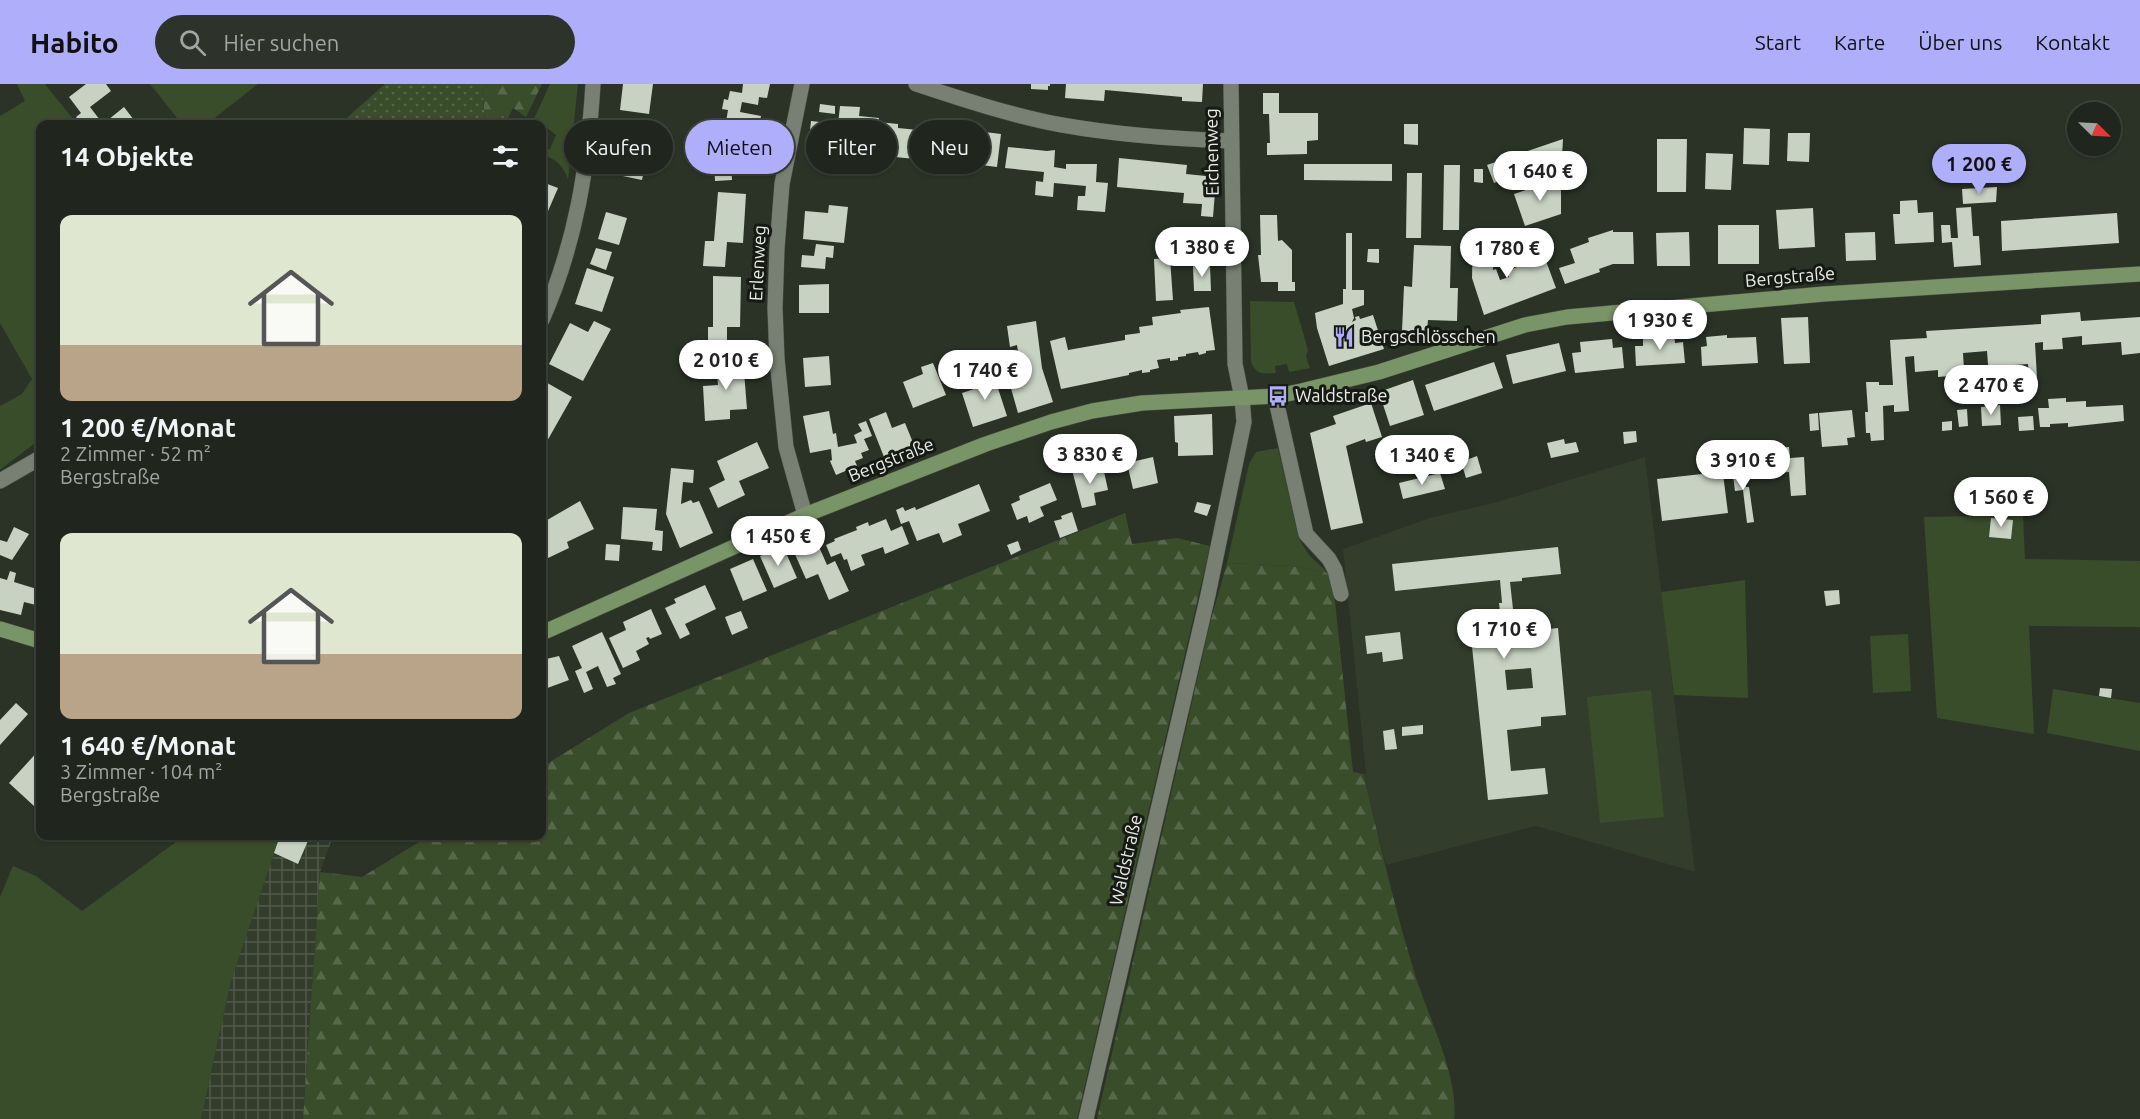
<!DOCTYPE html>
<html lang="de">
<head>
<meta charset="utf-8">
<style>
	body { margin:0; font-family:Ubuntu,sans-serif; background:#2d322a; color:#f1f3f6; height:100vh; display:flex; flex-direction:column; font-size:22px; white-space:nowrap }
	* { box-sizing:border-box; margin:0 }
	p { font-size:20px; color:#a2a5a4 }
	.icon { flex:none; width:33px; height:33px; fill:none; stroke:currentColor; stroke-width:2; stroke-linecap:round; stroke-linejoin:round }
	.map { position:relative; flex:1; overflow:hidden }
	.details { position:absolute; left:36px; top:36px; width:510px; height:720px; display:flex; flex-direction:column; background:#20261d; border-radius:12px; box-shadow:0 2px 4px #0004,0 0 0 2px #3d433b }
	.details>* { flex:none }
	.top-card { position:absolute; left:564px; top:36px; width:570px; height:54px; display:flex; gap:12px }
	.needle { width:39px; rotate:114deg }
	.tools { position:absolute; left:2067px; top:18px; display:grid; gap:12px }
	.tools a { display:grid; place-items:center; width:54px; height:54px; border-radius:50%; background:#20261d; box-shadow:0 2px 4px #0004,0 0 0 2px #3d433b; font-size:30px }
	.price { position:absolute; translate:-50% -51px; padding:0 14px; border-radius:21px; background:#fff; color:#222; font-size:20px; line-height:39px; filter:drop-shadow(0 2px 3px #0008) }
	.price::after { content:''; position:absolute; left:50%; top:36px; width:18px; height:14px; margin-left:-9px; background:inherit; clip-path:polygon(0 0,100% 0,50% 100%) }
	.price.on { background:#afaefa; color:#111 }
	ul { padding:0; list-style:none }
	li { display:grid; align-content:center; gap:12px; height:318px; padding:0 24px }
	li span { display:grid; place-items:center; height:186px; border-radius:12px; color:#555 }
	li>.icon { margin-inline-start:auto }
	span .icon { width:108px; height:108px; fill:#fffc; stroke-width:1 }
	li b { font-size:26px }
	h2 { display:flex; justify-content:space-between; align-items:center; height:72px; padding:0 24px; font-size:26px }
	.pill { padding:0 21px; border-radius:27px; background:#20261d; box-shadow:0 2px 4px #0004,0 0 0 2px #3d433b; font-size:21px; line-height:54px }
	.pill.on { background:#afaefa; color:#111 }
	header { display:flex; align-items:center; gap:36px; box-sizing:border-box; height:84px; padding:0 30px; background:#afaefa; color:#111 }
	header strong { font-size:28px }
	nav { display:flex; gap:33px; margin-inline-start:auto; font-size:21px }
	.search { width:420px; height:54px; background:#2d322a; display:flex; align-items:center; gap:15px; box-sizing:border-box; padding:0 21px; border-radius:33px; color:#a2a5a4; font-size:22px }
	.map>svg:first-child { display:block }
	.built { fill:#323d2b }
	.industrial { fill:url(#industrial-grid) }
	.green { fill:#394d2b }
	.forest { fill:url(#forest-firs) }
	.garden { fill:url(#garden-dots) }
	.building { fill:#c8d2c3; fill-rule:evenodd }
	.lines { fill:none; stroke-linecap:round; stroke-linejoin:round }
	.street-casing { stroke:#4b5146; stroke-width:16 }
	.secondary-casing { stroke:#4b5146; stroke-width:16 }
	.street { stroke:#778072; stroke-width:15 }
	.secondary { stroke:#799467; stroke-width:15 }
	.labels { text-anchor:middle; stroke-width:6; stroke-linejoin:round; paint-order:stroke }
	.street-label { font-size:18px; fill:#e7ece4; stroke:#161914 }
	.poi-label { font-size:18px; fill:#e7ece4; stroke:#161914; text-anchor:start }
</style>
</head>
<body>
<header>
<strong>Habito</strong>
<div class="search"><svg class="icon" aria-label="search" viewBox="0 0 24 24"><circle cx="10" cy="10" r="6"/><path d="M15 15l6 6"/></svg>Hier suchen</div>
<nav><a>Start</a><a>Karte</a><a>Über uns</a><a>Kontakt</a></nav>
</header>
<div class="map">
<svg width="2140" height="1035" viewBox="0 0 2140 1035">
	<defs>
		<pattern id="industrial-grid" width="8" height="8" patternUnits="userSpaceOnUse" patternTransform="scale(1.5)"><rect width="8" height="8" fill="#323d2b"/><path d="M0 4h8M4 0v8" fill="none" stroke="#50594a"/></pattern>
		<pattern id="forest-firs" width="22" height="20" patternUnits="userSpaceOnUse" patternTransform="scale(1.5)"><rect width="22" height="20" fill="#394d2b"/><path d="M5 1l3.5 6h-7zM16 11l3.5 6h-7z" fill="#56674a"/></pattern>
		<pattern id="garden-dots" width="8" height="8" patternUnits="userSpaceOnUse" patternTransform="scale(1.5)"><rect width="8" height="8" fill="#394d2b"/><path d="M2 2h.1M6 6h.1" fill="none" stroke="#56674a" stroke-width="1.8" stroke-linecap="round"/></pattern>
	</defs>
	<rect width="100%" height="100%" fill="#2b3327"/>
	<path class="built" d="M1645,373L1695,788L1536,742L1386,781L1363,690H1366L1343,465L1430,434L1497,418Z"/>
	<path class="industrial" d="M280,752H333L320,788L303,1035H201L231,897Z"/>
	<path class="green" d="M17,0H45L77,40H40V355L0,386V322L22,310L32,295L0,239V32L25,17Z
		M150,0H258L207,40H182Z
		M550,0H578L568,95C563,82 556,74 542,71V67L550,65L556,51L542,40L533,37Z
		M1250,217L1294,218L1308,266L1306,272L1310,284L1289,288L1287,280L1275,282L1276,289C1264,290 1256,291 1251,278Z
		M1278,364L1299,455L1309,471L1328,489L1292,482L1227,479L1249,380L1256,368Z
		M2023,431L2025,475L2140,477V543L2029,542L2034,650L1937,634L1924,433Z
		M1745,496L1748,614L1674,611L1661,508Z
		M1908,550L1911,607L1873,609L1870,552Z
		M2053,605L2140,619V667L2047,649Z
		M1651,606L1664,733L1600,739L1587,613Z
		M184,752H280L231,897L201,1035H0V813L13,782L36,792L82,827Z"/>
	<path class="forest" d="M482,0H542L526,33L513,24L505,40H485Z
		M1125,429L1132,460L1177,454L1210,462L1077,1035H303L320,788L362,793L429,752H542V683L629,629Z
		M1227,479L1292,482L1328,489L1330,493L1335,518L1353,688L1363,690C1380,758 1395,827 1416,894C1429,934 1459,994 1454,1035H1097L1210,539Z"/>
	<path class="garden" d="M385,0H482L485,40H340Z"/>
	<path class="building" d="M86,0H106L111,7L90,23L103,40L124,23L137,40H81L76,33L81,29L69,13Z
		M623,0H653L649,30L620,26Z
		M743,0H770L767,14L759,13L758,21L742,18L740,28L761,32L754,68L722,62L728,26L722,25L724,15L728,16L730,7L742,9Z
		M1031,0H1050V2H1048V6L1031,5Z
		M1066,0H1203L1202,18L1182,17V13L1105,6L1104,17L1065,14Z
		M1263,9H1279V29H1318V56L1307,57V70L1267,71V59H1270L1269,30H1263Z
		M820,20L835,22V30L819,28Z
		M840,22L860,23L859,32L879,34L878,38L898,40V44L918,46L915,75L895,73V68L876,67V62L856,61L857,52L837,50Z
		M622,34L640,37L636,54L650,57L642,96L613,90L622,51H618Z
		M811,37L820,38L818,57L809,56Z
		M1404,40H1418V61L1404,60Z
		M944,43L1001,50L997,83L941,76Z
		M1744,44L1770,45L1769,81L1743,80Z
		M1788,49H1810L1809,78L1787,77Z
		M1563,55L1562,73L1494,99L1487,81Z
		M1657,55H1687L1686,108H1657Z
		M1008,63L1047,67L1055,66L1054,83L1066,85V80H1097L1096,98L1108,99L1105,128L1077,126L1078,112H1085L1086,102L1054,99L1053,113L1035,111L1036,97L1043,98L1044,88L1005,84Z
		M1706,69L1733,70L1731,106L1705,105Z
		M1119,74L1187,81L1186,90L1206,92L1205,107L1215,108L1213,133L1201,132L1202,120L1183,119L1184,109L1117,103Z
		M714,76H731L732,96L715,97Z
		M1304,80H1392V97L1304,96Z
		M1444,81H1460L1459,146H1443Z
		M1474,85H1483V99L1474,98Z
		M1407,89H1422L1421,154H1406Z
		M1561,94V130L1525,142L1514,110Z
		M542,98L558,104L542,141Z
		M1997,103L1996,118L1963,120L1962,105Z
		M718,108L746,110L743,159L727,158L725,183L703,182L705,157H714Z
		M1917,116L1918,129L1933,128L1934,158L1895,160L1893,130H1900V117Z
		M829,121L848,123L844,159L803,155L805,127L828,129Z
		M1971,123L1973,152H1979L1981,181L1954,183L1952,158L1942,159L1941,141H1950L1951,154H1958L1956,124Z
		M1813,124L1815,163L1779,165L1776,126Z
		M606,128L627,134L619,161L598,155Z
		M2117,129L2119,159L2002,167L2001,137Z
		M1260,131H1277L1278,157L1282,156L1292,166V198H1295V207H1278V198H1261L1258,171H1261Z
		M1718,141H1759V180H1718Z
		M1613,146V148H1633L1634,180H1613L1599,185L1600,188L1565,200L1559,184L1575,179L1570,165L1589,158L1588,154Z
		M1689,148L1690,182H1657L1656,149Z
		M1875,148L1876,176L1846,177L1845,149Z
		M1346,149H1352V206H1364V221L1352,225L1354,234L1352,238L1356,236L1355,233L1359,232L1360,235L1373,231L1384,265L1329,282L1317,244L1315,229L1343,220V205H1346Z
		M1473,155H1494L1493,186L1496,185L1500,196L1509,193L1507,187L1530,178L1529,174L1543,169L1556,204L1484,231L1472,194Z
		M816,160L834,162L833,174L826,173L825,185L801,183L802,171L814,172Z
		M1414,161L1451,162L1450,204H1458L1457,237L1428,236L1427,247H1402L1404,202L1412,203Z
		M1204,162V172L1188,173V163Z
		M596,164L612,168L606,186L590,180Z
		M1368,165H1379V179L1367,178Z
		M1170,174L1173,216L1156,217L1154,175Z
		M1210,181L1211,207H1194L1193,182Z
		M587,184L614,193L602,228L575,220Z
		M713,192L741,193L740,243H727V269H708V243H713Z
		M829,200V229H799V201Z
		M1209,223L1215,266L1206,267V269L1199,271L1198,268L1186,270V272L1178,273V276L1170,277V274L1157,276L1159,284L1150,286V288L1142,289V286L1129,289V291L1061,305L1050,257L1065,253L1068,266L1125,256V251L1140,249L1139,243L1153,241L1152,233L1181,229L1180,226Z
		M2080,228L2081,237L2140,233V269L2122,271L2121,258L2082,261V252L2062,254L2063,265L2043,266V258L2035,259L2037,294H2029L2028,280L2001,282V293L1989,294L1987,267L1963,269L1964,286L1949,287V292L1938,293V286L1915,288L1914,272L1905,273L1909,327L1894,328V321L1883,322L1884,356L1871,357L1870,349H1866L1865,328H1868L1866,298H1879V301H1893L1890,256L1927,254L1926,247L2041,240V231Z
		M1808,233L1810,279L1784,280L1781,234Z
		M594,237L611,245L583,297L549,280L570,239L588,248Z
		M1036,237L1042,284L1053,318L1018,329L1008,294L1021,290L1020,286H1021L1017,261L1010,263L1007,242Z
		M1674,249L1675,259L1683,258L1685,279L1636,282L1635,262H1643V252Z
		M1727,251V254L1756,253L1758,279L1702,282L1701,263L1707,262L1706,253Z
		M1612,255L1613,264L1622,263L1624,284L1575,289L1572,269L1581,268L1580,258Z
		M1559,259L1566,287L1513,300L1506,271Z
		M829,272L831,301L805,303L803,274Z
		M743,275L747,325L730,326V335L705,337L703,302L718,301L716,277Z
		M1494,278L1503,304L1434,327L1425,301Z
		M933,279L946,311L913,324L903,298L923,290L921,283Z
		M993,289L1007,332L973,343L962,309L974,305L972,300L981,297L979,293Z
		M542,296L572,313L546,359L542,357Z
		M1413,296L1424,331L1390,342L1379,308Z
		M2066,314V318L2086,317V323L2123,321L2124,337L2068,343V339L2050,340V343H2040L2038,324H2049L2048,315Z
		M1371,319L1382,353L1366,358L1365,355L1346,362L1363,439L1331,446L1310,349L1336,340L1333,332Z
		M2000,321L2001,341L1982,342L1981,323Z
		M1967,325L1968,342L1959,343L1957,326Z
		M1852,326L1855,353L1847,354L1848,361L1822,363L1819,329Z
		M829,327L833,350L836,349L838,363L857,359L854,351L862,347L858,340L866,337L872,352L864,355L869,366L861,369L863,374L855,377L857,382L836,391L830,377L832,376L831,365L810,369L803,332Z
		M886,328L892,344L905,339L916,366L886,378L869,335Z
		M1818,329L1819,346L1810,347L1809,330Z
		M1212,330L1213,371L1178,372V359L1175,358L1174,332Z
		M2033,332L2034,346L2019,347L2018,333Z
		M1952,337V346L1942,347V338Z
		M1636,347L1637,358L1624,360L1623,348Z
		M1564,355L1565,360L1576,358L1579,368L1551,374L1547,359Z
		M757,358L769,384L739,397L745,411L718,424L709,404L725,396L717,377Z
		M1789,363L1790,374L1804,373L1806,411L1791,412L1789,388L1766,390L1764,365Z
		M1477,372L1482,389L1466,394L1461,378Z
		M1153,373L1158,399L1133,405L1127,379Z
		M1743,381L1746,403H1749L1754,438L1747,439L1743,406L1735,407L1732,383Z
		M1722,382L1728,429L1662,437L1657,395L1702,390L1701,384Z
		M1103,383L1108,406L1094,409L1096,421L1082,424L1072,386Z
		M671,384L694,386L693,399L683,398L681,420L691,416L693,419L699,417L713,449L680,464L666,430Z
		M1440,389L1445,405L1403,415L1399,399Z
		M1050,399L1057,416L1040,423L1044,432L1029,439L1027,432L1017,436L1011,420L1020,416L1019,412Z
		M979,400L990,427L958,440L962,451L943,459L939,449L917,457L909,437L901,440L896,426L903,423L905,427L915,423L916,426Z
		M580,417L594,445L567,458L569,464L548,474L542,461V439Z
		M1197,418L1211,421L1207,432L1194,428Z
		M623,423L657,425L655,446L663,447L662,467L652,466L653,458L621,455Z
		M1072,428L1078,447L1060,454L1054,437L1062,435L1061,432Z
		M1991,434L2013,436L2011,455L1989,453Z
		M886,435L891,447L902,442L909,460L885,470L883,463L861,471L865,481L851,487L847,475L844,476L841,469L831,473L826,461L835,457L834,455L857,446L856,443L868,438L869,442Z
		M14,443L29,450L12,476L0,471V456L7,458Z
		M813,449L827,481L835,477L849,507L829,516L818,490L806,495L790,459Z
		M1018,457L1021,466L1011,471L1007,461Z
		M606,460L620,461L619,477L605,476Z
		M783,462L797,494L774,504L760,472Z
		M1558,463L1561,490L1522,494V497L1510,498L1513,525H1516V534L1514,535V541H1521L1522,548L1558,544L1566,631L1541,633V642L1507,646L1511,687L1545,684L1548,710L1488,716L1471,553L1505,550L1503,528H1500L1499,519H1502L1500,496L1395,507L1392,480ZM1531,584L1533,604L1507,606L1505,586Z
		M753,475L767,507L743,517L730,485Z
		M10,487L16,489L14,498L40,506V522L24,518L21,531L0,526V494L7,496Z
		M705,501L716,525L685,540L690,550L680,555L665,524L676,519L674,515Z
		M1839,506L1840,520L1826,522L1824,507Z
		M651,525L662,550L650,555L649,553L646,554L649,560L636,567L640,576L623,584L609,554L626,546L623,538Z
		M741,527L748,544L732,551L725,533Z
		M602,548L621,590L613,594L616,600L607,603L598,582L586,588L593,605L584,609L575,587L582,584L572,562Z
		M1400,548L1403,575L1383,578L1382,568L1367,570L1365,552Z
		M559,572L569,596L542,606V576Z
		M2100,604L2112,605L2111,614L2099,612Z
		M16,619L28,630L0,661V636Z
		M1423,641V650L1402,652V643Z
		M1394,645L1397,665L1385,666L1383,647Z
		M40,665V716L34,722L9,699Z
		M280,752H310L298,780L274,769Z"/>
	<g class="lines">
		<g class="street-casing">
			<path id="street" d="M802,0L782,100L777,164L775,224L777,275L786,363L805,431
				M916,0C964,16 1013,32 1062,41C1118,51 1174,55 1231,57
				M542,236C576,159 588,83 593,0
				M1275,312L1306,450L1329,475L1335,486L1341,510
				M0,397L40,374
				M1086,1035L1208,511L1244,338L1242,314L1235,280L1231,0"/>
		</g>
		<g class="secondary-casing">
			<path id="secondary" d="M0,545L40,557
				M542,549L805,431L986,360L1051,338L1092,327L1142,319L1278,312L1301,307L1379,288L1525,241L1567,233L1824,210L2140,190"/>
		</g>
		<use href="#street" class="street"/>
		<use href="#secondary" class="secondary"/>
	</g>
	<defs>
		<g id="restaurant-bare" transform="scale(1.62)"><path d="M-5-6h1v4h1v-4h1v4h1v-4h1v5L-1.5 .5V6h-2V.5L-5-1ZM5-6V6H3V1.5H1.5Q1.5-4 5-6Z" fill="#afaefa" stroke="#161914" stroke-width="2.5" paint-order="stroke"/></g>
		<g id="bus-bare" transform="scale(1.62)"><path d="M-5-6H5V4H4V6H2V4H-2V6H-4V4H-5ZM-3.5-4V0h7V-4ZM-3.5 1.2v1.5H-2V1.2ZM2 1.2v1.5H3.5V1.2Z" fill="#afaefa" stroke="#161914" stroke-width="2.5" paint-order="stroke"/></g>
	</defs>
	<g fill-rule="evenodd">
		<use href="#restaurant-bare" x="1344" y="253"/>
		<use href="#bus-bare" x="1278" y="312"/>
	</g>
	<g class="labels">
		<g class="street-label">
			<text transform="translate(1212 68) rotate(-91)" y="6">Eichenweg</text>
			<text transform="translate(758 179) rotate(-87)" y="6">Erlenweg</text>
			<text transform="translate(1790 193) rotate(-5)" y="6">Bergstraße</text>
			<text transform="translate(891 376) rotate(-22)" y="6">Bergstraße</text>
			<text transform="translate(1126 776) rotate(-77)" y="6">Waldstraße</text>
		</g>
		<g class="poi-label">
			<text x="1361" y="259">Bergschlösschen</text>
			<text x="1295" y="318">Waldstraße</text>
		</g>
	</g>
</svg>
<div class="tools">
<a><svg class="needle" viewBox="-14 -14 28 28"><path d="M0-13l5 13h-10z" fill="#e53935"/><path d="M0 13l5-13h-10z" fill="#a2a5a4"/></svg></a>
</div>
<b class="price on" style="left:1979px;top:111px">1 200 €</b>
<b class="price" style="left:1540px;top:118px">1 640 €</b>
<b class="price" style="left:1202px;top:194px">1 380 €</b>
<b class="price" style="left:1507px;top:195px">1 780 €</b>
<b class="price" style="left:1660px;top:267px">1 930 €</b>
<b class="price" style="left:726px;top:307px">2 010 €</b>
<b class="price" style="left:985px;top:317px">1 740 €</b>
<b class="price" style="left:1991px;top:332px">2 470 €</b>
<b class="price" style="left:1090px;top:401px">3 830 €</b>
<b class="price" style="left:1422px;top:402px">1 340 €</b>
<b class="price" style="left:1743px;top:407px">3 910 €</b>
<b class="price" style="left:2001px;top:444px">1 560 €</b>
<b class="price" style="left:778px;top:483px">1 450 €</b>
<b class="price" style="left:1504px;top:576px">1 710 €</b>
<div class="top-card">
<a class="pill">Kaufen</a>
<a class="pill on">Mieten</a>
<a class="pill">Filter</a>
<a class="pill">Neu</a>
</div>
<section class="details">
<h2>14 Objekte<svg class="icon" aria-label="filters" viewBox="0 0 24 24"><path d="M4 7h16M4 17h16"/><circle cx="9" cy="7" r="2"/><circle cx="15" cy="17" r="2"/></svg></h2>
<ul>
<li><span style="background:linear-gradient(#dfe7d0 70%,#b9a48a 0)"><svg class="icon" aria-label="home" viewBox="0 0 24 24"><path d="M3 11l9-7 9 7M6 9v11h12V9"/></svg></span><div><b>1 200 €/Monat</b><p>2 Zimmer · 52 m²</p><p>Bergstraße</p></div></li>
<li><span style="background:linear-gradient(#dfe7d0 65%,#b9a48a 0)"><svg class="icon" aria-label="home" viewBox="0 0 24 24"><path d="M3 11l9-7 9 7M6 9v11h12V9"/></svg></span><div><b>1 640 €/Monat</b><p>3 Zimmer · 104 m²</p><p>Bergstraße</p></div></li>
</ul>
</section>
</div>
</body>
</html>
